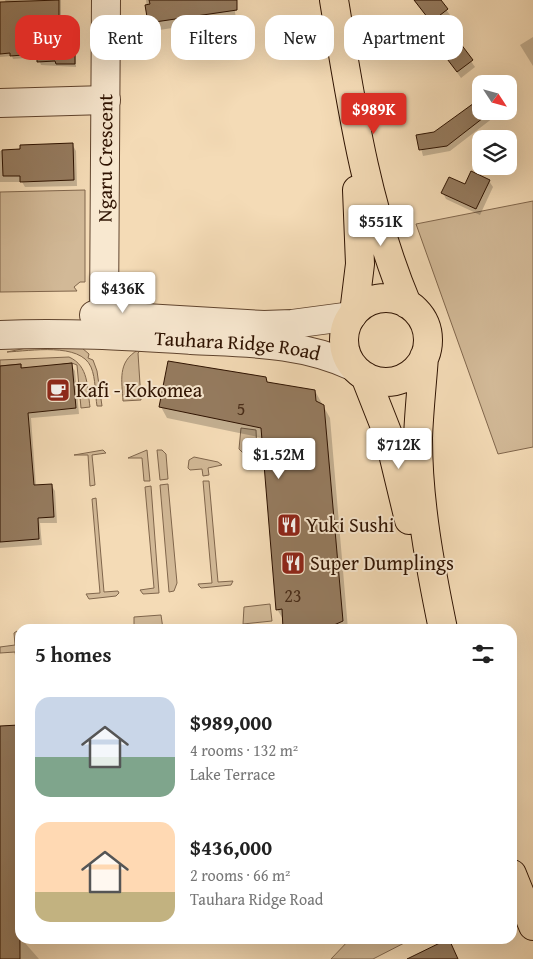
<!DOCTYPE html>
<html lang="en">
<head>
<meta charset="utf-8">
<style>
	body { margin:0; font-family:"Gentium Book Plus",serif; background:#f6f6f6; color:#222; height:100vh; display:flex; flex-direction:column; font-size:19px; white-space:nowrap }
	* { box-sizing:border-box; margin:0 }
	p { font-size:16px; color:#767676 }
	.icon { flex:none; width:28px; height:28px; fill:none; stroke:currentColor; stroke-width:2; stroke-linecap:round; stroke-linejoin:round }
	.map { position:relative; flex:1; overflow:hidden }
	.drawer { position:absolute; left:15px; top:624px; width:502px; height:320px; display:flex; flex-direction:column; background:#fff; border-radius:15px; box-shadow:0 5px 20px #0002 }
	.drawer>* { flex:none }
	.guide { position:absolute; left:15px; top:15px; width:504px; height:45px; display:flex; gap:10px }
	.needle { width:32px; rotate:126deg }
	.buttons { position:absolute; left:472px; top:75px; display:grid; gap:10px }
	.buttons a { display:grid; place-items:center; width:45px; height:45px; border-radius:10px; background:#fff; box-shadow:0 5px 20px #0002; font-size:25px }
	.price { position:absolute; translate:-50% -42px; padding:0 11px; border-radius:5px; background:#fff; color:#222; font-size:16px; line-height:32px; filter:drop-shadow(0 1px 2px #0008) }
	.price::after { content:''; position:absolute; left:50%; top:30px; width:15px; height:11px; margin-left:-8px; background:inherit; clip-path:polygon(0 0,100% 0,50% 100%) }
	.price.selected { background:#d93025; color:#fff }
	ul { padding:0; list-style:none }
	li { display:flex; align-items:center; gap:15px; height:125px; padding:0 20px }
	li span { display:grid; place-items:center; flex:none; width:140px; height:100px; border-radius:15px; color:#555 }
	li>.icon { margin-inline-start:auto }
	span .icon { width:60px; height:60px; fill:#fffc; stroke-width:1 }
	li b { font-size:21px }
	h2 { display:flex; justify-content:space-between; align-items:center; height:60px; padding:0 20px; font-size:21px }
	.pill { padding:0 18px; border-radius:15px; background:#fff; box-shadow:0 5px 20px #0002; font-size:18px; line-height:45px }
	.pill.selected { background:#d93025; color:#fff }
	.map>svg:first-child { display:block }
	.green { fill:#d2b997; stroke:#80664c }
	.shadow { fill:#0003 }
	.building { fill:#957b5f; stroke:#2e1200 }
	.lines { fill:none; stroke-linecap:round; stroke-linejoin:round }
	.minor-casing { stroke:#60442e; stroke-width:30 }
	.major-casing { stroke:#2e1200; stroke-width:30 }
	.minor { stroke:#f8e8d0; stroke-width:28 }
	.major { stroke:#f4dbb6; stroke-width:28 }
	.labels { text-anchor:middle; stroke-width:4; stroke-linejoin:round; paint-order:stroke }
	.number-label { font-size:18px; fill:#482c18 }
	.street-label { font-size:20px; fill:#2e1200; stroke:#f8e8d0 }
	.poi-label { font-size:20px; fill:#2e1200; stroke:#f8e8d0; text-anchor:start }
</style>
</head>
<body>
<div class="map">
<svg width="533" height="959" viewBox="0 0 533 959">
	<rect width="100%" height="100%" fill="#f4dbb6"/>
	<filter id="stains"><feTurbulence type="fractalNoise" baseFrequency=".004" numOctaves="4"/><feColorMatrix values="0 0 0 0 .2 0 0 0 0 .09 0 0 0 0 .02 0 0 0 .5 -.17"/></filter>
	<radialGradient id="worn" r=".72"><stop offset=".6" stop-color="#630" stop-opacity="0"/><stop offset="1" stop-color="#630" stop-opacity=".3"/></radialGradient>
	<path class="green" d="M85,190V282H80L74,287L77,291L0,292V192Z
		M533,201V447L498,454L416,224Z
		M46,344L82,348L89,354L88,358L93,360L97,371L102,406H97C95,394 96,379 91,367C80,342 30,351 7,352Z
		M138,350L152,351H140L138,353L141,400L123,401C122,381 117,362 138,350Z
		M69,357C89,366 87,387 90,407L81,408L77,365L72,363L21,370V364L0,366V360Z
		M241,428L256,430L257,453L244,454L239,449Z
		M103,450L106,453L92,455L95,485L90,486L88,455H74Z
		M147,450L150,481H144L142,458H128Z
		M157,450H162L166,454L168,479L160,480Z
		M194,457L218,462L222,465L208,468L209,475L203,476L202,469L190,470L188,468L189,460Z
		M203,481H209L218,582L233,581L231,585L201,588L199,586L198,584L212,583Z
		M168,484L177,583L174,591L169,592L160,485Z
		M151,486L159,593L143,594L140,590L154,588L145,487Z
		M96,498L104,592L118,591L119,593L116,596L89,599L86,594L100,593L92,499Z
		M270,604L272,621L243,624L244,607Z
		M161,615L163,629H134V617Z
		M17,631L19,634V666L17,664L15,652L0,653V647L15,645L14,633Z
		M350,939H412L373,959H331Z"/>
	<path class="shadow" d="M5,0H61V25H74L76,29V67L41,65L38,57L13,59L12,56L0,57V3H6Z
		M146,0H233L236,18L153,31L149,23Z
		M414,0H439L450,15L435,27Z
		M451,33L475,67L461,78L441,49Z
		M533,37V66L520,45Z
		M481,99V111H502L450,151L423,156L418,136L435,133Z
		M72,144L76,151L77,186L25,187L22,182H0V151Z
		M489,181L493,187L480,215L446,199L443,193Z
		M71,365L75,371L79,414L31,418L36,486L51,485L55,491L57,523H40L42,545L0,548V367L20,366L22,369Z
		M265,378L269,384L315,391L330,418L348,629H285L284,621L277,609L263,438L167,418L161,407Z
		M18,726L20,939H61L25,943L39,959H0V727Z"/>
	<path class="building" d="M59,0V24H75V64H56L55,61L37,62V54L10,56V53L0,54V2Z
		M149,0H237V10L148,23L145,5L150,4Z
		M414,0H441L448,9L431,22Z
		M451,31L473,60L457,72L435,43Z
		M481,98V111H492L447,146L419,150L416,135L434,132Z
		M73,143L74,180L20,182V176H3L2,150L20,149V145Z
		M471,171L490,180L476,209L441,193L449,177L465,184Z
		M168,361L266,377L267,382L315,390L316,401L324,405L343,621L325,629H283L282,609L276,610L261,428L159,407Z
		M72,363L76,408L28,413L34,485L52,484L54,517L38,518L39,539L0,542V366L21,364V368Z
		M19,725L20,959H0V726Z
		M449,939L458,959H407L448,939Z"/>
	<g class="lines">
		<g class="minor-casing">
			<g id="minor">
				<path d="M0,103L106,100"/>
				<path d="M94,315L264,325L292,324L352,316"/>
				<path id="s1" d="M104,316L106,0"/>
				<path id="s2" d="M0,335C64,332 127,336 191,340C247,343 301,342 352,366"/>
			</g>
		</g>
		<g class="major-casing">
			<path id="major" d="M334,0C351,103 366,207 407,304
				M344 340a42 42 0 1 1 84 0a42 42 0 1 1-84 0Z
				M354,313L360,264L357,190
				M424,357C422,384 419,411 418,438C418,502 430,566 443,629
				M365,376L389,437L409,520
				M512,874L533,926"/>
		</g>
		<use href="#minor" class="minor"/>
		<use href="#major" class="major"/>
	</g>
	<defs>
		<g id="cafe-square" transform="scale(1.25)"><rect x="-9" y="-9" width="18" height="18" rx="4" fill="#8f2418" stroke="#f8e8d0"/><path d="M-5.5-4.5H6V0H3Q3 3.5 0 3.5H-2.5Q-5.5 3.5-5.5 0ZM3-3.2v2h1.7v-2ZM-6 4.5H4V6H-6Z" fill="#fff"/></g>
		<g id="restaurant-square" transform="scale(1.25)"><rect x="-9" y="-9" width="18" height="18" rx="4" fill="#8f2418" stroke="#f8e8d0"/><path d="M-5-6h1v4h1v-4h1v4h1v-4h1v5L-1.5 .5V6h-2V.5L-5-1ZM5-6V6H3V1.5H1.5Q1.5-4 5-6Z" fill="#fff"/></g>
	</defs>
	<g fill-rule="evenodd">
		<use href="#cafe-square" x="58" y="390"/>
		<use href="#restaurant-square" x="289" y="525"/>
		<use href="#restaurant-square" x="293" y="563"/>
	</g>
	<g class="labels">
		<g class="number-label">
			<text x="241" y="415">5</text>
			<text x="293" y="602">23</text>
		</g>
		<g class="street-label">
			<text dy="7" stroke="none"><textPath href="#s1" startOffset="158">Ngaru Crescent</textPath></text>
			<text dy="7" stroke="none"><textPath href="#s2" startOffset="238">Tauhara Ridge Road</textPath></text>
		</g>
		<g class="poi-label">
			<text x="76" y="397">Kafi - Kokomea</text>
			<text x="306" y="532">Yuki Sushi</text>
			<text x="310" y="570">Super Dumplings</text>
		</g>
	</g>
	<rect width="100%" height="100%" filter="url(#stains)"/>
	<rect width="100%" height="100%" fill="url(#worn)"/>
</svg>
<div class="buttons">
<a><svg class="needle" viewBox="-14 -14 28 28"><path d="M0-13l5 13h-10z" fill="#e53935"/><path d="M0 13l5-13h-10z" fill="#767676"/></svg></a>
<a><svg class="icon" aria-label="layers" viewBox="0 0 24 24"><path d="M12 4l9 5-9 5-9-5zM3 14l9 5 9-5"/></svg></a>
</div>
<b class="price selected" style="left:374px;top:135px">$989K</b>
<b class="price" style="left:381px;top:247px">$551K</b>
<b class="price" style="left:123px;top:314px">$436K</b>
<b class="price" style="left:399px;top:470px">$712K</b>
<b class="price" style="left:279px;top:480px">$1.52M</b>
<div class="guide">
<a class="pill selected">Buy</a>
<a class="pill">Rent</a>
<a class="pill">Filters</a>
<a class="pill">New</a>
<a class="pill">Apartment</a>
</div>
<section class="drawer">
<h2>5 homes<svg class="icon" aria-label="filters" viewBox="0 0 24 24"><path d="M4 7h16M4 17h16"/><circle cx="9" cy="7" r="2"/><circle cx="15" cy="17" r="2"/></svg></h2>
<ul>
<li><span style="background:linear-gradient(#c9d6e8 60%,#7fa58c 0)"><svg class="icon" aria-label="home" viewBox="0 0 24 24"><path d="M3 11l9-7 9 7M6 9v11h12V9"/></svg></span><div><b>$989,000</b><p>4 rooms · 132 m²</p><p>Lake Terrace</p></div></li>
<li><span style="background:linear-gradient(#ffd9b3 70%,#c2b280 0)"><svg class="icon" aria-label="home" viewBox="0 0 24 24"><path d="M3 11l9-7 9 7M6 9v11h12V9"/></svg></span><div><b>$436,000</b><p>2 rooms · 66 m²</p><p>Tauhara Ridge Road</p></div></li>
</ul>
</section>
</div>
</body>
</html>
